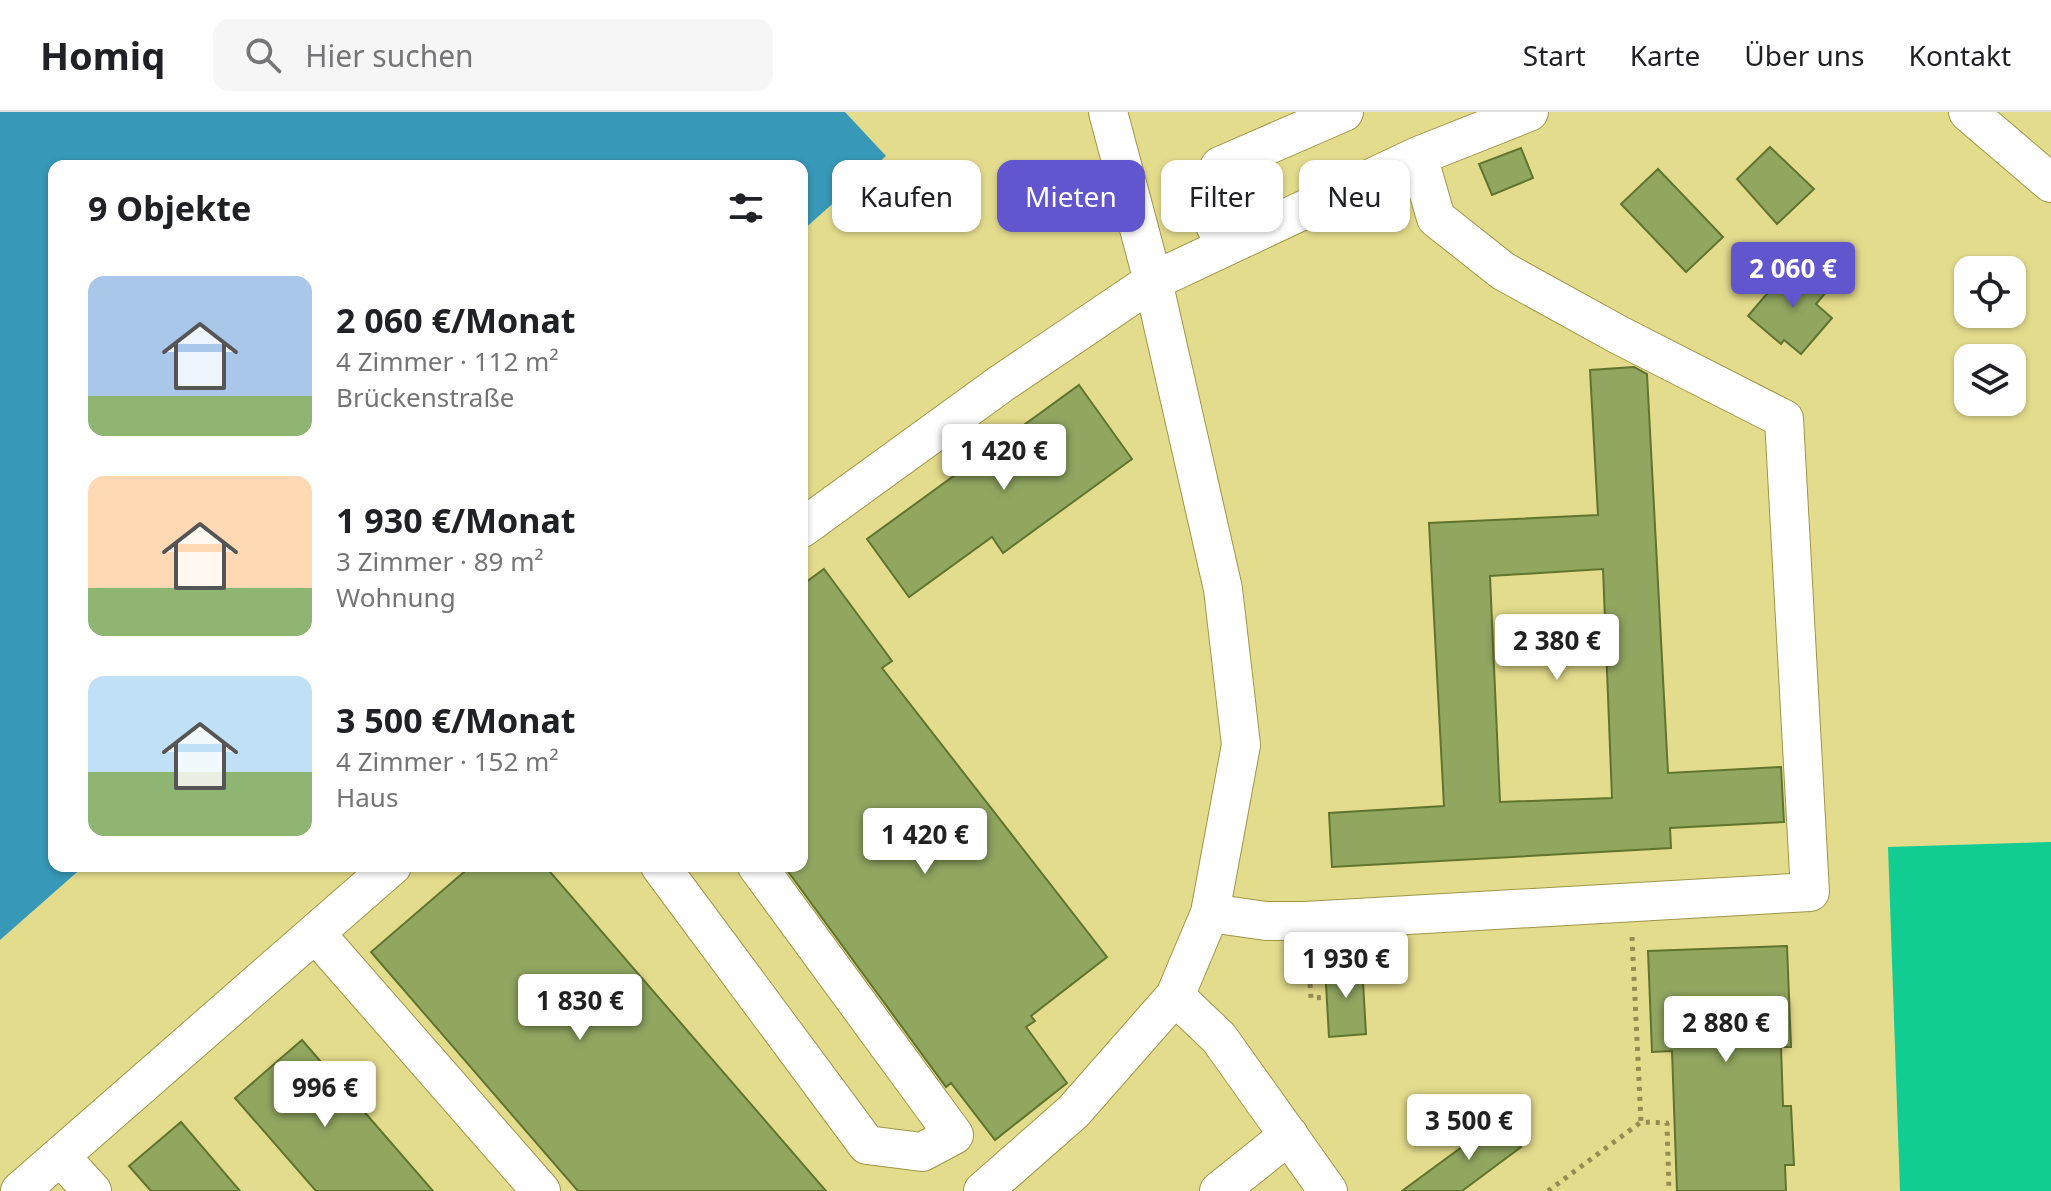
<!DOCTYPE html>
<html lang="de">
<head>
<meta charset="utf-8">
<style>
	body { margin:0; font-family:"Noto Sans",sans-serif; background:#f6f6f6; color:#202124; height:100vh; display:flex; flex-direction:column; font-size:30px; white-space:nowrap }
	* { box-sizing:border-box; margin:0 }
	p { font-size:26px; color:#757577 }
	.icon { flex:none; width:44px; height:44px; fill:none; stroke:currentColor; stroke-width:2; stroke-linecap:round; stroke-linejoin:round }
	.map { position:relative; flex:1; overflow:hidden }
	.sheet { position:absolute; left:48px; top:48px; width:760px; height:712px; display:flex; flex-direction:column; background:#fff; border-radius:16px; box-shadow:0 2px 6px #0004 }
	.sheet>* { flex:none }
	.guide { position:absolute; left:832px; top:48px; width:760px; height:72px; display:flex; gap:16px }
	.buttons { position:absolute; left:1954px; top:144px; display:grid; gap:16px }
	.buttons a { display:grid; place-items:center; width:72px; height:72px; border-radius:16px; background:#fff; box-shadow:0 2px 6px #0004; font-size:40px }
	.price { position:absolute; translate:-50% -68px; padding:0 18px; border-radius:8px; background:#fff; color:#222; font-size:26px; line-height:52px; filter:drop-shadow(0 2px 4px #0008) }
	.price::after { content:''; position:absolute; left:50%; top:48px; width:24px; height:18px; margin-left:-12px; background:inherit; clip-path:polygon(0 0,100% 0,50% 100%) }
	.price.active { background:#6256cf; color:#fff }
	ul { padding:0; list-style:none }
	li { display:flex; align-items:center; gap:24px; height:200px; padding:0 40px }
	li span { display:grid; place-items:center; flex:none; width:224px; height:160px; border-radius:16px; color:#555 }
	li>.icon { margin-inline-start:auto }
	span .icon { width:96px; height:96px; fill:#fffc; stroke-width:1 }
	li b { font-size:34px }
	h2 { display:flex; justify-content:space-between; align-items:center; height:96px; padding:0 40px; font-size:34px }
	.chip { padding:0 28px; border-radius:16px; background:#fff; box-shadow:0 2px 6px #0004; font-size:28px; line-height:72px }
	.chip.active { background:#6256cf; color:#fff }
	header { display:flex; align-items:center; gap:48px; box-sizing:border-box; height:112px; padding:0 40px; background:#fff; border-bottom:2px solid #e0e0e0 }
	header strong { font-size:38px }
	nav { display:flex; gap:44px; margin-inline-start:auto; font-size:28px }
	.search { width:560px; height:72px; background:#f6f6f6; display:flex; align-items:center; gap:20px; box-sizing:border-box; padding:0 28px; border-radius:16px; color:#757577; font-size:30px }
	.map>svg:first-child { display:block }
	.green { fill:#11cd91 }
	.water { fill:#3798b7 }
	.building { fill:#91a760; stroke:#60742d; stroke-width:2; fill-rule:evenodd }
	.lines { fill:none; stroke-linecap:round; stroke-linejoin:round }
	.minor-casing { stroke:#9e9648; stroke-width:40 }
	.path { stroke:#948d52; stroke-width:5; stroke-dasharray:4 6; stroke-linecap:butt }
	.minor { stroke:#fff; stroke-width:38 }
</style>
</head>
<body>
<header>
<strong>Homiq</strong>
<div class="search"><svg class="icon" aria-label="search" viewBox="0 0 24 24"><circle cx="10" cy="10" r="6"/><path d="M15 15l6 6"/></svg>Hier suchen</div>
<nav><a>Start</a><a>Karte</a><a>Über uns</a><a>Kontakt</a></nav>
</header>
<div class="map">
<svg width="2051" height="1079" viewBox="0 0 2051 1079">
	<rect width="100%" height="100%" fill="#e4dc8d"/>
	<path class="green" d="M2051,730V1079H1900L1888,735Z"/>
	<path class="water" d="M0,0H845L886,44L802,119V54H54V754H84L0,828Z"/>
	<path class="building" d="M1770,35L1814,77L1777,112L1737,67Z
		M1521,36L1533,66L1492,83L1479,52Z
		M1658,57L1723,125L1686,160L1621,92Z
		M1794,150L1827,179L1816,192L1832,206L1801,242L1784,228L1781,232L1748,204Z
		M1634,255L1647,262L1668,661L1781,655L1784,710L1670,716L1671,736L1332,755L1329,701L1444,694L1429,411L1598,403L1590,258ZM1603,457L1612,686L1500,690L1490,464Z
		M1079,273L1132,347L1003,441L992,425L909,485L867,427Z
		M824,457L892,549L882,556L1107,845L1031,904L1035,909L1026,915L1067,971L995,1028L951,971L946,975L784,754H802V473Z
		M471,754H545L826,1079H578L371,840Z
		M1787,834L1791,935H1781L1783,994H1791L1794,1053H1785L1786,1079H1677L1672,939L1652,940L1648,839Z
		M1362,852L1366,922L1329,925L1325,855Z
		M302,928L433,1079H316L235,986Z
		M1500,1007L1521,1035L1462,1079H1402Z
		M181,1010L240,1079H151L129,1054Z"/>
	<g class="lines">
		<g class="minor-casing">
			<path id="minor" d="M1968,0L2051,71
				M1225,135L1215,113L1207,76L1220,54L1344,0
				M802,416L1002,271L1153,169L1418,44L1529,0
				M660,754L867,1033L922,1040L954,1023L757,754
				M1210,801L1266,809H1305L1810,780L1784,307L1619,223L1503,159L1436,106L1418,44
				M316,822L541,1079
				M1175,884L1219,926L1328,1079
				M60,1044L92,1079
				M20,1079L392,754
				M983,1079L1073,1000L1175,884L1210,801L1241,633L1223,477L1153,169L1108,0
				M1219,1079L1289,1023"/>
		</g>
		<path class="path" d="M1632,825L1641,1010L1667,1011L1669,1079
			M1308,842L1311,886L1327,885
			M1548,1079L1641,1010"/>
		<use href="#minor" class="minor"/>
	</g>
</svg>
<div class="buttons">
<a><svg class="icon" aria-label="locate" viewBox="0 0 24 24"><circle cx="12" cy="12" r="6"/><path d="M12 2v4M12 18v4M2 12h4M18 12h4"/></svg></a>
<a><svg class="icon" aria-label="layers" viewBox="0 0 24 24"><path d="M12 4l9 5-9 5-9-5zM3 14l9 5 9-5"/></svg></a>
</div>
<b class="price active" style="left:1793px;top:198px">2 060 €</b>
<b class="price" style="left:1004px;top:380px">1 420 €</b>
<b class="price" style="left:1557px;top:570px">2 380 €</b>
<b class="price" style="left:925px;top:764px">1 420 €</b>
<b class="price" style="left:1346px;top:888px">1 930 €</b>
<b class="price" style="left:580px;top:930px">1 830 €</b>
<b class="price" style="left:1726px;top:952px">2 880 €</b>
<b class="price" style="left:325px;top:1017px">996 €</b>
<b class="price" style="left:1469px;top:1050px">3 500 €</b>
<div class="guide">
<a class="chip">Kaufen</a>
<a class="chip active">Mieten</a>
<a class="chip">Filter</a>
<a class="chip">Neu</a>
</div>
<section class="sheet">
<h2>9 Objekte<svg class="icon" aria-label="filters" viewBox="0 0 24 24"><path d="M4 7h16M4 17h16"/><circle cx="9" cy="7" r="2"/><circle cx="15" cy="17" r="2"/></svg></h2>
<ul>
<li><span style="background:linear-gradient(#a9c7e8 75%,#8fb573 0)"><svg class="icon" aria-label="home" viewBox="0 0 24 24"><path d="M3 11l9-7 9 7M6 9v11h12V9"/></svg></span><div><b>2 060 €/Monat</b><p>4 Zimmer · 112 m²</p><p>Brückenstraße</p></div></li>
<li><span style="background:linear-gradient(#ffd9b3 70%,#8fb573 0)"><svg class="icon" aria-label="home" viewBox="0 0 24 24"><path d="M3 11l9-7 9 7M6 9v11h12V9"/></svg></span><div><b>1 930 €/Monat</b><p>3 Zimmer · 89 m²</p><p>Wohnung</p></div></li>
<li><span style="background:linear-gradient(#bfe0f5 60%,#8fb573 0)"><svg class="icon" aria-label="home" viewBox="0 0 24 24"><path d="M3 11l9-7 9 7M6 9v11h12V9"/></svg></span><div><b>3 500 €/Monat</b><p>4 Zimmer · 152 m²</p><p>Haus</p></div></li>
</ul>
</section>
</div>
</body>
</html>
